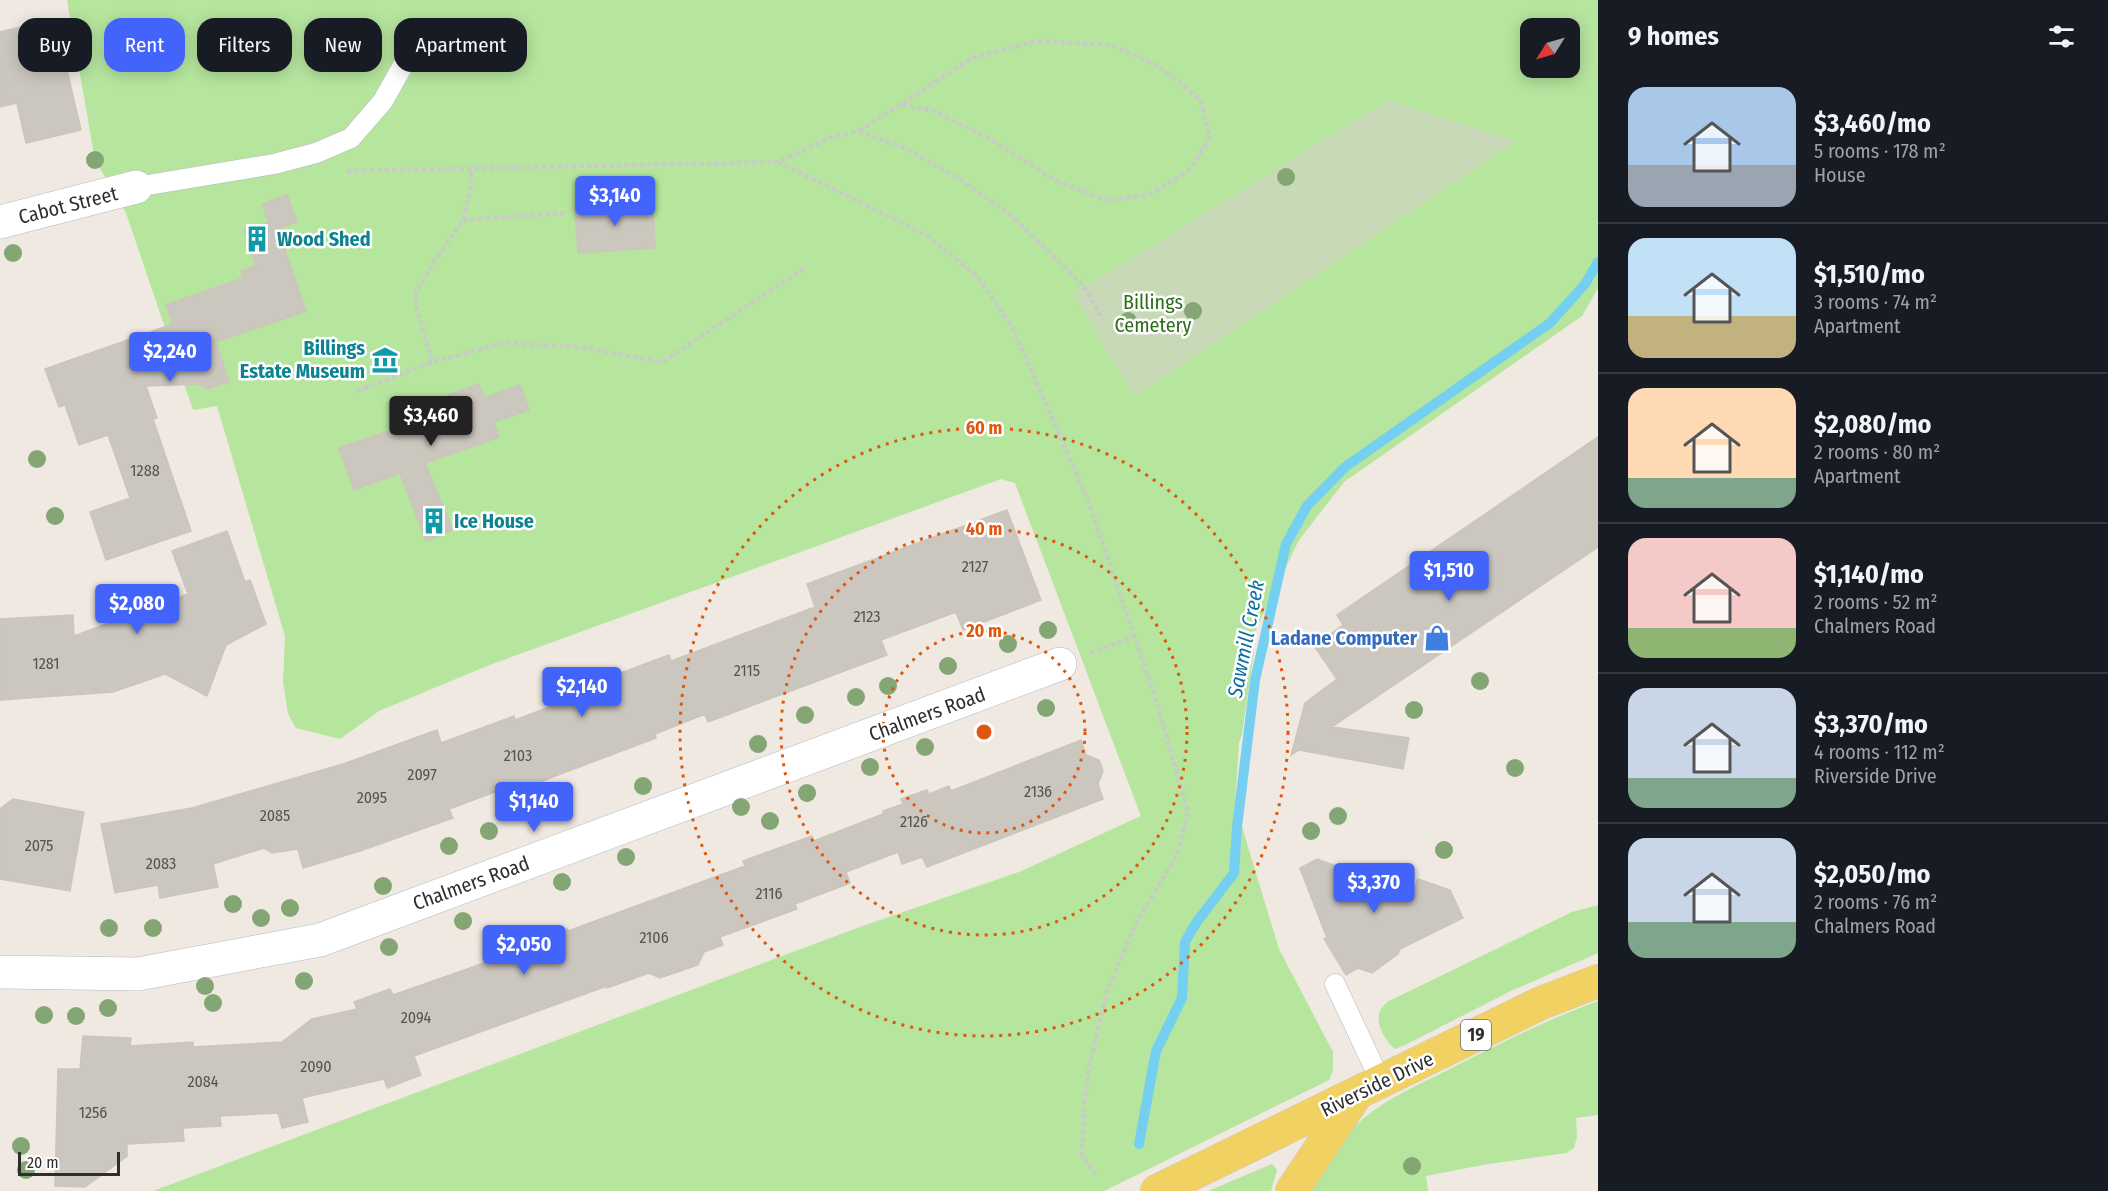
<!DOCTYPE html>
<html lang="en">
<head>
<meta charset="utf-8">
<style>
	body { margin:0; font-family:"Fira Sans Condensed",sans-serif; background:#20242c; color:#f1f3f6; height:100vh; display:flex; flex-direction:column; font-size:22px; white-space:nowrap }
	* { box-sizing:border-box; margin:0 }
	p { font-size:20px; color:#9ea1a6 }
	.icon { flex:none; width:33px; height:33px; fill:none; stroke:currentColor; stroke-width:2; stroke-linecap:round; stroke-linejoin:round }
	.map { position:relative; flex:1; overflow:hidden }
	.sheet { display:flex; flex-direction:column; background:#171b24; width:510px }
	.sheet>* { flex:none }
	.top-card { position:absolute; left:18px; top:18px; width:570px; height:54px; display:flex; gap:12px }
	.needle { width:39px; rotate:233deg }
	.tools { position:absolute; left:1520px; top:18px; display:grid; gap:12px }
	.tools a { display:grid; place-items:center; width:60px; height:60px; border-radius:12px; background:#171b24; box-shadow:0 3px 15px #0003; font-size:30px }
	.scale { position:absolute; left:18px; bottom:15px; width:102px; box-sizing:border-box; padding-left:6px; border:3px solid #2e2e2e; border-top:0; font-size:16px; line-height:21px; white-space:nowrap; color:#2e2e2e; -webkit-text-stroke:4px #fff; paint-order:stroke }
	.price { position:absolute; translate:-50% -51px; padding:0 14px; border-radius:6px; background:#4264fb; color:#fff; font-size:20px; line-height:39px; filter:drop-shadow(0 2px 3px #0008) }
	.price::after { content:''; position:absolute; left:50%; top:36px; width:18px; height:14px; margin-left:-9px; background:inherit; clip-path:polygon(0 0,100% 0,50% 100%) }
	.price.active { background:#222; color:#fff }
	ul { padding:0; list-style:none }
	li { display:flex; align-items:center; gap:18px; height:150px; padding:0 30px }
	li+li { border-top:2px solid #363941 }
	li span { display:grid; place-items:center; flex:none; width:168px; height:120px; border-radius:18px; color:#555 }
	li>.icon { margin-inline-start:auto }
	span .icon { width:72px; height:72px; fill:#fffc; stroke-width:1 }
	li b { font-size:26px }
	h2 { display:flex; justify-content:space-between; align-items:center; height:72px; padding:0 30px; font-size:26px }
	.chip { padding:0 21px; border-radius:18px; background:#171b24; box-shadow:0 3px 15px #0003; font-size:21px; line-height:54px }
	.chip.active { background:#4264fb; color:#fff }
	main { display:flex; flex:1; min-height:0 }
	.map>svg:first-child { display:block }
	.green { fill:#b6e59e; fill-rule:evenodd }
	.cemetery { fill:#c8d9b8 }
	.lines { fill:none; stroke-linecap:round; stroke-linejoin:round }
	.stream { stroke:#75cff0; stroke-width:10 }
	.building { fill:#cbc7bf; stroke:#cbc5ba; stroke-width:1.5 }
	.service-casing { stroke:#b4b7c1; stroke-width:21 }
	.minor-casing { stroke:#b4b7c1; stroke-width:34 }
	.primary-casing { stroke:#c9c9c9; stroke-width:34 }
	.path { stroke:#c9c9c9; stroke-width:4; stroke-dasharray:4.5 3; stroke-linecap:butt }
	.service { stroke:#fff; stroke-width:20 }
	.minor { stroke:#fff; stroke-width:33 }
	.primary { stroke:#f2d163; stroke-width:33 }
	.tree { fill:#84a574 }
	.ring { fill:none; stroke:#df570e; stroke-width:3; stroke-dasharray:3 6 }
	.labels { text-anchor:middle; stroke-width:5; stroke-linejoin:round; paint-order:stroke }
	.number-label { font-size:16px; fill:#555452 }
	.shield { fill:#fff; stroke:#6d6d6d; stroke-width:1.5 }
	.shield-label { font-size:18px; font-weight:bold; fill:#2e2e2e }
	.street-label { font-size:20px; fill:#2e2e2e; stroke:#fff }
	.culture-label { font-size:20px; font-weight:bold; fill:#0d838f; stroke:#fff; text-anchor:start }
	.park-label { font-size:20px; fill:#2c6e1b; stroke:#fff }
	.shop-label { font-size:20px; font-weight:bold; fill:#366cbe; stroke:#fff; text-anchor:end }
	.water-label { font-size:21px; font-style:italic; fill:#0d6fa3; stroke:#fff }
	.centre { fill:#df570e; stroke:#fff; stroke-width:3 }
	.ring-label { font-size:18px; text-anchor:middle; font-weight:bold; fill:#df570e; stroke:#fff; stroke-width:5; stroke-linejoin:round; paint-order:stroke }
</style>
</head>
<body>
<main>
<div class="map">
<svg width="1598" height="1191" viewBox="0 0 1598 1191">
	<rect width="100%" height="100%" fill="#efe9e1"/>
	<path class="green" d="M67,0H1598V288L1582,316L1344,482L1299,540L1254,633V652L1242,734L1239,743L1235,804L1279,949L1333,1052V1071L1329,1080L1104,1191H153L857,928L1019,872L1141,816L1015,483L1001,479L487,666L379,711L340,739L296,728L288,714L283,681L285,636L217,406L193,410L126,213L95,160ZM1530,28H1569V68H1530Z
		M1598,905V953L1511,991L1405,1045L1395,1049C1386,1042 1376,1025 1379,1014C1380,1009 1385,1005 1387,1002L1572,912Z
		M1598,1001V1115L1576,1118L1577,1137L1574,1148L1566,1153L1488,1164L1426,1176L1428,1191H1308C1325,1166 1341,1138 1364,1118C1388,1098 1420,1084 1448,1070C1497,1045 1546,1020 1598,1001Z
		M1272,1164L1277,1170L1271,1191H1208Z"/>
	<path class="cemetery" d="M1388,100L1516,141L1134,396L1073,293L1110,272Z"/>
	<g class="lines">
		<path class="stream" d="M1139,1144L1156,1051L1182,998L1185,942L1196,923L1234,873L1237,827L1255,680L1286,544L1307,506L1345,467L1550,323L1585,284L1598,262"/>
	</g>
	<path class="building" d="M55,19L81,130L26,143L17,103L0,107V32Z
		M287,195L297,222L278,229L306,311L216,342L229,382L206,389L201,384L146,386L157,418L153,419L191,531L106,560L90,512L130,498L108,435L79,445L65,405L59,407L45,369L173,324L166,305L243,278L241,271L256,266L244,230L269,222L262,204Z
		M653,201L655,248L578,253L575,206Z
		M479,384L484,398L520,385L529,410L494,422L499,437L425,463L453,530L426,541L400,473L354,490L339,448L420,420L415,407Z
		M1598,437V547L1332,727L1409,738L1403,769L1299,750L1291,755L1305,703L1337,679L1314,646L1343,625L1337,615Z
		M1007,510L1041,600L963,630L956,612L881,640L887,655L708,722L705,714L655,734L656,738L513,792L511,786L449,809L453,818L360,851L303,868L298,849L272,853L264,848L213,864L218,887L160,898L158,885L115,893L101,824L192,808L343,764L437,730L441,743L514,716L515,720L568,700L565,694L618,674L669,655L671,661L815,607L807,584Z
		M227,531L245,582L250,580L266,624L226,645L207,696L165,674L113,692L0,700V619L73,615L74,636L188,594L172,551Z
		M1081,740L1086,755L1099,760L1103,771L1098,784L1103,799L927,867L922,857L902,864L898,852L846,872L850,883L795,904L797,909L720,937L723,945L704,952L698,965L660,978L649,973L607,988V986L414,1056L421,1075L387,1088L384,1079L302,1098L308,1122L282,1128L278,1113L220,1116L221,1126L183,1128L184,1141L127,1144V1156L85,1187L55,1186L58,1069H80L83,1036L131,1038L130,1046L193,1042V1047L282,1042L312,1019L357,1009L354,1002L390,989L393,995L470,968L533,944L532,941L567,929L568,931L745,866L743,861L812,836L814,841L883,814V811L903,804L901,799L927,790L929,794L949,786L951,791Z
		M13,799L84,812L70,891L0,879V809Z
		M1317,859L1344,869V867L1414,890L1418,879L1450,890L1463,918L1400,949L1398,954L1372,973L1358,968L1346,975L1324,939L1327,938L1300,868Z"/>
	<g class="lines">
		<g class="service-casing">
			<path id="service" d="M136,187L274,164L316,153L351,138L383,101L402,67
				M1335,984L1381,1082"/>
		</g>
		<g class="minor-casing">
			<path id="minor" d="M0,222L136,187
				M0,972L138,974L320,940L1060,664"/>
		</g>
		<g class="primary-casing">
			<path id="primary" d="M1157,1191L1541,1003L1598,981
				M1292,1191L1355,1096"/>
		</g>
		<path class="path" d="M859,131L974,57L1036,41L1110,45L1157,65L1200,99L1210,137L1191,169L1151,194L1108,201L1057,181L990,139L934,111L899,104
			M778,162L926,235L977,276L1013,329L1089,503L1156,700L1188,812L1177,855L1135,925L1107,992L1088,1072L1084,1107L1082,1155L1097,1177
			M347,171L778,162L832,137L858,131L904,148L961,180L1011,215L1084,286L1103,321
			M463,220L566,213
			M432,361L416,307V293L434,262L463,220L471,187V170
			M357,391L432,362L505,343L579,347L662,362L803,269
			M1090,653L1134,637"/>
		<use href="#service" class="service"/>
		<use href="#minor" class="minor"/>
		<use href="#primary" class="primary"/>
	</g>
	<g class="tree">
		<circle cx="95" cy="160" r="9"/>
		<circle cx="1286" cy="177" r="9"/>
		<circle cx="13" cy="253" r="9"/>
		<circle cx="1193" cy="311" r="9"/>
		<circle cx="1128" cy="321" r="9"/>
		<circle cx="37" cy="459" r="9"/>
		<circle cx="55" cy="516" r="9"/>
		<circle cx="1048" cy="630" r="9"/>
		<circle cx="1008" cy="644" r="9"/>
		<circle cx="948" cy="666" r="9"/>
		<circle cx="1480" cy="681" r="9"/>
		<circle cx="888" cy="686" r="9"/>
		<circle cx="856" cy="697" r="9"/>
		<circle cx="1046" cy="708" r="9"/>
		<circle cx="1414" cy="710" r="9"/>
		<circle cx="805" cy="715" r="9"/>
		<circle cx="758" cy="744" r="9"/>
		<circle cx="925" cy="747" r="9"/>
		<circle cx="870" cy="767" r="9"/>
		<circle cx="1515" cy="768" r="9"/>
		<circle cx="643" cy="786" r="9"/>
		<circle cx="807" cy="793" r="9"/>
		<circle cx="741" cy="807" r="9"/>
		<circle cx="1338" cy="816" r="9"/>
		<circle cx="770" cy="821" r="9"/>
		<circle cx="489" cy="831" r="9"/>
		<circle cx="1311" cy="831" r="9"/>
		<circle cx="449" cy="846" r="9"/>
		<circle cx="1444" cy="850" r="9"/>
		<circle cx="626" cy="857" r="9"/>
		<circle cx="562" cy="882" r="9"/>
		<circle cx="383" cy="886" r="9"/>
		<circle cx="233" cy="904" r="9"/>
		<circle cx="290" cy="908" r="9"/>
		<circle cx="261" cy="918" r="9"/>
		<circle cx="463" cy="921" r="9"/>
		<circle cx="109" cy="928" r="9"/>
		<circle cx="153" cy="928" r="9"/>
		<circle cx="389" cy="947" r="9"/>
		<circle cx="304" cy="981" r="9"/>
		<circle cx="205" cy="986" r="9"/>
		<circle cx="213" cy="1003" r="9"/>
		<circle cx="108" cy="1008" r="9"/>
		<circle cx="44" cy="1015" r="9"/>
		<circle cx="76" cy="1016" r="9"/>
		<circle cx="21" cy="1146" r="9"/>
		<circle cx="1412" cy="1166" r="9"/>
		<circle cx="26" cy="1170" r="9"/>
	</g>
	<g class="ring">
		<circle cx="984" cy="732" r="101"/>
		<circle cx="984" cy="732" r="203"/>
		<circle cx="984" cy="732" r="304"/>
	</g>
	<defs>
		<g id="building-bare" transform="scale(2.07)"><path d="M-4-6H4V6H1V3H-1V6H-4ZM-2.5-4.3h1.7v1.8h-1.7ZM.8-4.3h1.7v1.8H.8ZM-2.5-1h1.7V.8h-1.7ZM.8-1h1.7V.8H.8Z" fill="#0f9aa8" stroke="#fff" stroke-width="2.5" paint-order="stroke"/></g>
		<g id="museum-bare" transform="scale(2.07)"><path d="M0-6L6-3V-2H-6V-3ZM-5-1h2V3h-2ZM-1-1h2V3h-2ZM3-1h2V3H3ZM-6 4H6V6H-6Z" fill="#0f9aa8" stroke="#fff" stroke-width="2.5" paint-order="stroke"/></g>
		<g id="shop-bare" transform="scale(2.07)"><path d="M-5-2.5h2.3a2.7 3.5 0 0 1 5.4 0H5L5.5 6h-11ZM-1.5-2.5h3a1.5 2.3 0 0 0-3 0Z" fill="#3f7fe0" stroke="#fff" stroke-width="2.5" paint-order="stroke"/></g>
	</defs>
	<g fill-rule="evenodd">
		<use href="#building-bare" x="257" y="239"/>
		<use href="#museum-bare" x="385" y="360"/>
		<use href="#building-bare" x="434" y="521"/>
		<use href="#shop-bare" x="1437" y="638"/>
	</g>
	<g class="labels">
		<g class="number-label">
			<text x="145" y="476">1288</text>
			<text x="975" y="572">2127</text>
			<text x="867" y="622">2123</text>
			<text x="46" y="669">1281</text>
			<text x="747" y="676">2115</text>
			<text x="518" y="761">2103</text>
			<text x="422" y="780">2097</text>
			<text x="1038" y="797">2136</text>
			<text x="372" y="803">2095</text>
			<text x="275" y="821">2085</text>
			<text x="914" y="827">2126</text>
			<text x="39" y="851">2075</text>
			<text x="161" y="869">2083</text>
			<text x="769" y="899">2116</text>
			<text x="654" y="943">2106</text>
			<text x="416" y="1023">2094</text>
			<text x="316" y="1072">2090</text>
			<text x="203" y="1087">2084</text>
			<text x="93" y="1118">1256</text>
		</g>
		<rect class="shield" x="1461" y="1020" width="30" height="30" rx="4.5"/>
		<g class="shield-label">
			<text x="1476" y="1041">19</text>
		</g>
		<g class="street-label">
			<text transform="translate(68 205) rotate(-14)" y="7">Cabot Street</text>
			<text transform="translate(927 714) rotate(-20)" y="7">Chalmers Road</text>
			<text transform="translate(471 883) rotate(-20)" y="7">Chalmers Road</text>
			<text transform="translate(1377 1084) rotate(-26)" y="7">Riverside Drive</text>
		</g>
		<g class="culture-label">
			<text x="277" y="246">Wood Shed</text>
			<text x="365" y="355" text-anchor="end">Billings<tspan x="365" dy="23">Estate Museum</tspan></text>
			<text x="454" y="528">Ice House</text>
		</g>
		<g class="park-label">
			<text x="1153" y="309">Billings<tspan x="1153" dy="23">Cemetery</tspan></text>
		</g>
		<g class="shop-label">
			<text x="1417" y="645">Ladane Computer</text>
		</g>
		<g class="water-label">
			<text transform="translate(1246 639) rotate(-79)" y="7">Sawmill Creek</text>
		</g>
	</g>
	<circle cx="984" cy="732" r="9" class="centre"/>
	<g class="ring-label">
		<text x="984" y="434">60 m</text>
		<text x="984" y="535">40 m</text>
		<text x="984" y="637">20 m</text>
	</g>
</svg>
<div class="tools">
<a><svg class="needle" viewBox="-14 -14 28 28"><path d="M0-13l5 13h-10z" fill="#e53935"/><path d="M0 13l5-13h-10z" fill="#9ea1a6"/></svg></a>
</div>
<div class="scale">20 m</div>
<b class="price" style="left:615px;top:227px">$3,140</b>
<b class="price" style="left:170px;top:383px">$2,240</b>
<b class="price active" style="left:431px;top:447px">$3,460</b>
<b class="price" style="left:1449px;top:602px">$1,510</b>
<b class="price" style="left:137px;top:635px">$2,080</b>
<b class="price" style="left:582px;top:718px">$2,140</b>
<b class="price" style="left:534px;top:833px">$1,140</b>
<b class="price" style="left:1374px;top:914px">$3,370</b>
<b class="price" style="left:524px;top:976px">$2,050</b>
<div class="top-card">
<a class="chip">Buy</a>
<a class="chip active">Rent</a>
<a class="chip">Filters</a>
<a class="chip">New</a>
<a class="chip">Apartment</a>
</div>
</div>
<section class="sheet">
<h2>9 homes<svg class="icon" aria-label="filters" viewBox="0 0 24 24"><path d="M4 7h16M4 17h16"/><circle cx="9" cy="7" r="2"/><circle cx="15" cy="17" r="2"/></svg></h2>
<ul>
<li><span style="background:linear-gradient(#a9c7e8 65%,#9aa5b1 0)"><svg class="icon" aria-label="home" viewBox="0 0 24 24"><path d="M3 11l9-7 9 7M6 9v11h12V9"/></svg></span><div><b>$3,460/mo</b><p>5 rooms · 178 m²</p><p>House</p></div></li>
<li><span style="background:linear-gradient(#bfe0f5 65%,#c2b280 0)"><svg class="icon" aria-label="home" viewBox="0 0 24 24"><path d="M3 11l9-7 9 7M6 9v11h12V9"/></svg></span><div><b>$1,510/mo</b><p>3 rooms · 74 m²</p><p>Apartment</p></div></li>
<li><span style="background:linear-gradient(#ffd9b3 75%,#7fa58c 0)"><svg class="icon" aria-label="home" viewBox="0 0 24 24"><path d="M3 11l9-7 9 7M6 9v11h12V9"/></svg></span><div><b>$2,080/mo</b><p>2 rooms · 80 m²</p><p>Apartment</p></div></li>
<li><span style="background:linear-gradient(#f6c9c9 75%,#8fb573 0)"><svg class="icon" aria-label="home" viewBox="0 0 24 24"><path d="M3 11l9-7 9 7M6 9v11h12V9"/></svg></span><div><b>$1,140/mo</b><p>2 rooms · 52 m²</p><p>Chalmers Road</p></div></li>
<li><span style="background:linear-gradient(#c9d6e8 75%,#7fa58c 0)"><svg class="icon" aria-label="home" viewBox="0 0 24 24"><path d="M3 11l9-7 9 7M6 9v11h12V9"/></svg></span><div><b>$3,370/mo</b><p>4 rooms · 112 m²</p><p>Riverside Drive</p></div></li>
<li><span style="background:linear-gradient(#c9d6e8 70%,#7fa58c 0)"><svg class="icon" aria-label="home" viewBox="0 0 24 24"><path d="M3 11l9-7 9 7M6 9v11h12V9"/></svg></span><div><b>$2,050/mo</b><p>2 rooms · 76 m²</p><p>Chalmers Road</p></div></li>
</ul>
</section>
</main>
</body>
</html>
